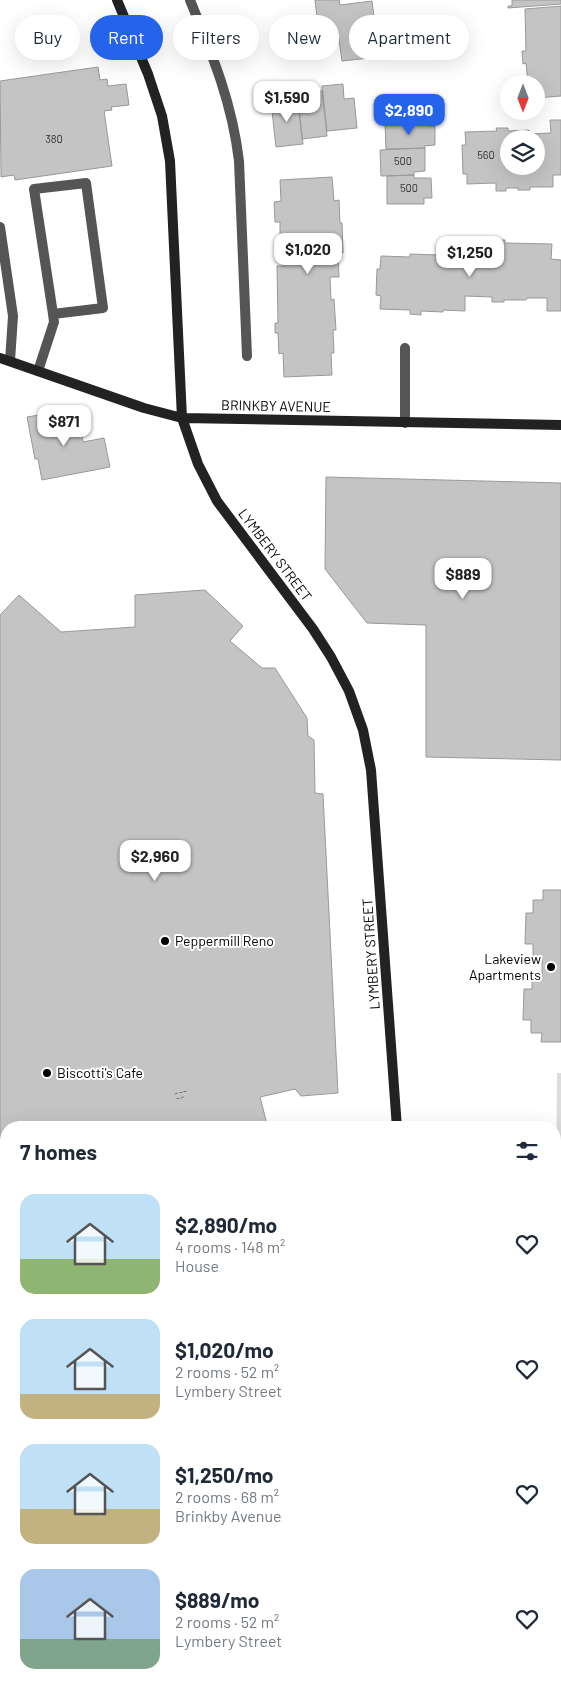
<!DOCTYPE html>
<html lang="en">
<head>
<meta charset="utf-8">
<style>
	body { margin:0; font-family:Barlow,sans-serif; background:#f6f6f7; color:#1f2937; height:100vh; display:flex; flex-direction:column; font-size:19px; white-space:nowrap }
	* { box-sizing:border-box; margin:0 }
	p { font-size:16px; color:#747a83 }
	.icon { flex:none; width:28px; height:28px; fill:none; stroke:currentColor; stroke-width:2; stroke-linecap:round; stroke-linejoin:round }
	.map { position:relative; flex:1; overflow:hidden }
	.side { position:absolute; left:0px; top:1121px; width:561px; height:571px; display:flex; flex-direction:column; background:#fff; border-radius:20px 20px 0 0; box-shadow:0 5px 20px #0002 }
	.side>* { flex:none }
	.guide { position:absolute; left:15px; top:15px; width:531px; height:45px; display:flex; gap:10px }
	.needle { width:32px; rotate:180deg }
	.controls { position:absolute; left:500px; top:75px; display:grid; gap:10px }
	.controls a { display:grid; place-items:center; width:45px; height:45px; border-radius:50%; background:#fff; box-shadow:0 5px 20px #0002; font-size:25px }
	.price { position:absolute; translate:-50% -42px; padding:0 11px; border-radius:10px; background:#fff; color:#222; font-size:16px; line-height:32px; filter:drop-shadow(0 1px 2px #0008) }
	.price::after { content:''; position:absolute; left:50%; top:30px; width:15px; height:11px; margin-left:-8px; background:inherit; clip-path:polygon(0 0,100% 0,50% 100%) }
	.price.active { background:#2563eb; color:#fff }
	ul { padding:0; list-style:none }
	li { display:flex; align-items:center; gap:15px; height:125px; padding:0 20px }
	li span { display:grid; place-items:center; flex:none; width:140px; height:100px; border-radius:15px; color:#555 }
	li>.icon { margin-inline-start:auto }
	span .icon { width:60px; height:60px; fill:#fffc; stroke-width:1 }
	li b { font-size:21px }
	h2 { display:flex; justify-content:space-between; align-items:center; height:60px; padding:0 20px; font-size:21px }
	.pill { padding:0 18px; border-radius:22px; background:#fff; box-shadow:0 5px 20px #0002; font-size:18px; line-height:45px }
	.pill.active { background:#2563eb; color:#fff }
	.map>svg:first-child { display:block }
	.green { fill:#dcdcdc }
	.building { fill:#c4c4c4; stroke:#999; fill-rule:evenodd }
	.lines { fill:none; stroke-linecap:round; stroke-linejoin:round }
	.path { stroke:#777; stroke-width:3; stroke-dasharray:1 2.5; stroke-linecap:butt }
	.lane { stroke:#555; stroke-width:10 }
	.street { stroke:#555; stroke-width:10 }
	.secondary { stroke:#222; stroke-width:10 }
	.poi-dot { fill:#000; stroke:#fff; stroke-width:2 }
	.labels { text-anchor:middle; stroke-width:4; stroke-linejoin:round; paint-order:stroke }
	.number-label { font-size:11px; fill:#313131 }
	.street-label { font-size:14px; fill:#000; stroke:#fff }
	.poi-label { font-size:14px; fill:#000; stroke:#fff; text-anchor:start }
</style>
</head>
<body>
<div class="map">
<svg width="561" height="1692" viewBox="0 0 561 1692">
	<rect width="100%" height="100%" fill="#fff"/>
	<path class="green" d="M557,1073H561V1208H556Z"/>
	<path class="building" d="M315,0H339L340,5L372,1L379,57L342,61L338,33L319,35Z
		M512,0H561V4L508,8V6H512Z
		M561,6V96L536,98V84H528L526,63L523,64L522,51H526L525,9Z
		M98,67L100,80L107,79L108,86L126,84L129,105L111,107L112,110L104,111L112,166L15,180L14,175L1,177L0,81Z
		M343,84L344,99L354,98L357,128L327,131L322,86Z
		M322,91L327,136L302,139L297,94Z
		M298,99L303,144L276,147L271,102Z
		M392,99H443V119H426V123H392Z
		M550,120H561V175H553V187H530V190H518V188H506V191H496V183L467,184V174H463L462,145H466L465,132L497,131L496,128H508V131L529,130V134L551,133ZM509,139H536V166H509Z
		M385,123H426V126H435V145L424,146L425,148L386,149Z
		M425,148V171L414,172V175L381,176L380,150Z
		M414,175V178H431L432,198H424V204H387V176Z
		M332,177L334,201L339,200L340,223H342L343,253H338L339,277H330L331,300L334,299L336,330H333L334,353H331L332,375L284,377L283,353L279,354L278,333H275V323H278L277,266H285L283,235H280V222H275L274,202L281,201L280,180Z
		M494,240H505V243L552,244L551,259L561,260V311H547V298H527L526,300H504V302H492V297L465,296V311L443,310V312L421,311V315L410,314V310L380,309L381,296L376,295L377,269H380L381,256L410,257V254L466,256V245L494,246Z
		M51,413L79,422L83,442L104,438L110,467L42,480L38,459H35L27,417Z
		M326,477L561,483V760L426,757V625L367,623L325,569Z
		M205,590L243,626L230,641L262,668H275L307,718L308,736L314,740L315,793L323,794L338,1093L301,1096L295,1089L260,1097L268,1128H6V1470H0V615L19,595L61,632L135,627V595Z
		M543,890H561V1042H541L542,1033H531V1020H523L524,989H532V976L542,977V957L533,956V944H525L526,913H533V900H543Z
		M555,1262H561V1327L555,1328Z
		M561,1383V1407L558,1384Z
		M0,1500H6V1579H0Z
		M555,1573H561V1648H559L555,1624Z
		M555,1624L559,1648H555Z
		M561,1666V1685L524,1692H522L521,1686H555V1667Z
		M561,1685V1692H524Z"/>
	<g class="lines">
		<path class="path" d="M185,1091V1093
			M181,1092V1094
			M176,1093L177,1095
			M182,1097L183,1099
			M178,1098V1100"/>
		<path class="lane" d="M190,0C212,54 232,102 239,161L247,356
			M0,227L13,316L10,361
			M405,348V423
			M38,371L54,322L53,314L103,308L86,183L34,189L53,314
			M0,1486H6
			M0,1593H6
			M0,1653H6
			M137,1686L138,1692"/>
		<path class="street" d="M20,1692L39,1686"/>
		<path class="secondary" d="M117,0L148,74L162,116L170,161L182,418L198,464L217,501L313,629L331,657L349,691L363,730L371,770L397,1128
			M0,358L144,408L182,418L561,425
			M429,1686V1692"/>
	</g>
	<g class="poi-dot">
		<circle cx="165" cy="941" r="5"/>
		<circle cx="551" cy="967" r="5"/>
		<circle cx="47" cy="1073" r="5"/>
	</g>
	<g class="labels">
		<g class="number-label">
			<text x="54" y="143">380</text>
			<text x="486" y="159">560</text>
			<text x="403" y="165">500</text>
			<text x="409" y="192">500</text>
		</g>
		<g class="street-label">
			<text transform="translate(276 406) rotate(1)" y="5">BRINKBY AVENUE</text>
			<text transform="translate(275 555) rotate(53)" y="5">LYMBERY STREET</text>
			<text transform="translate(371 954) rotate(-94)" y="5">LYMBERY STREET</text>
		</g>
		<g class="poi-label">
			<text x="175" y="946">Peppermill Reno</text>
			<text x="541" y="964" text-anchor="end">Lakeview<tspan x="541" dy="16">Apartments</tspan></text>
			<text x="57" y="1078">Biscotti's Cafe</text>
		</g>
	</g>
</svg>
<div class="controls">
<a><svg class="needle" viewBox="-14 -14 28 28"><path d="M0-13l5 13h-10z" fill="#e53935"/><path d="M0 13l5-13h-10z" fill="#747a83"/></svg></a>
<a><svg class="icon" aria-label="layers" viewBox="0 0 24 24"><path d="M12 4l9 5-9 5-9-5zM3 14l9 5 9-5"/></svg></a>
</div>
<b class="price" style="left:287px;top:123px">$1,590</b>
<b class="price active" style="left:409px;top:136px">$2,890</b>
<b class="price" style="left:308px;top:275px">$1,020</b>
<b class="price" style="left:470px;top:278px">$1,250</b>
<b class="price" style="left:64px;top:447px">$871</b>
<b class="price" style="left:463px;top:600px">$889</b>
<b class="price" style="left:155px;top:882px">$2,960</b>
<div class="guide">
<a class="pill">Buy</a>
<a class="pill active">Rent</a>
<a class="pill">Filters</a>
<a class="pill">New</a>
<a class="pill">Apartment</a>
</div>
<section class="side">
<h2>7 homes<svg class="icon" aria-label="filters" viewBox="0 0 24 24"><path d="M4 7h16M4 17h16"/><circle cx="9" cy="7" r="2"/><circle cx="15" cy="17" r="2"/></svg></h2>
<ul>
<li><span style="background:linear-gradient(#bfe0f5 65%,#8fb573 0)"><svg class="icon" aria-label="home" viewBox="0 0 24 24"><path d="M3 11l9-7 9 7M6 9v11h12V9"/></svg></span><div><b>$2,890/mo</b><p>4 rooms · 148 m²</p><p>House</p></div><svg class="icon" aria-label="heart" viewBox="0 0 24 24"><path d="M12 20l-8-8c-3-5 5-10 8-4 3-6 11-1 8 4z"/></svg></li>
<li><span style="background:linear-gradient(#bfe0f5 75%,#c2b280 0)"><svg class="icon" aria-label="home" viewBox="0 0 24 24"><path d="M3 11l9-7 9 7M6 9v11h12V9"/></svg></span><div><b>$1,020/mo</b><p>2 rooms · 52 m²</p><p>Lymbery Street</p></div><svg class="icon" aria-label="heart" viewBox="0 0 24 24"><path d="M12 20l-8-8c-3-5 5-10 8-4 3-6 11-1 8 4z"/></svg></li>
<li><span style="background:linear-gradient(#bfe0f5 65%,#c2b280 0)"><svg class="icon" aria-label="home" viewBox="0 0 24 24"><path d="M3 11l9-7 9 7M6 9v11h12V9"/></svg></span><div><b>$1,250/mo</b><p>2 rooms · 68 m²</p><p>Brinkby Avenue</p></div><svg class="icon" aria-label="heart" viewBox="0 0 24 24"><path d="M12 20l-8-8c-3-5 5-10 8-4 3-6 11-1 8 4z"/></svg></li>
<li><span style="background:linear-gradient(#a9c7e8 70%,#7fa58c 0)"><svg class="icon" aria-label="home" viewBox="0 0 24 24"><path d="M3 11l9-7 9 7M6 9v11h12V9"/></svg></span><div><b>$889/mo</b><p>2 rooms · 52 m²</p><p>Lymbery Street</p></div><svg class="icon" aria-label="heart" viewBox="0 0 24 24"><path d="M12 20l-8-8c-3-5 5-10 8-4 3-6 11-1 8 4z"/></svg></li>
</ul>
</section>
</div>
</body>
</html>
